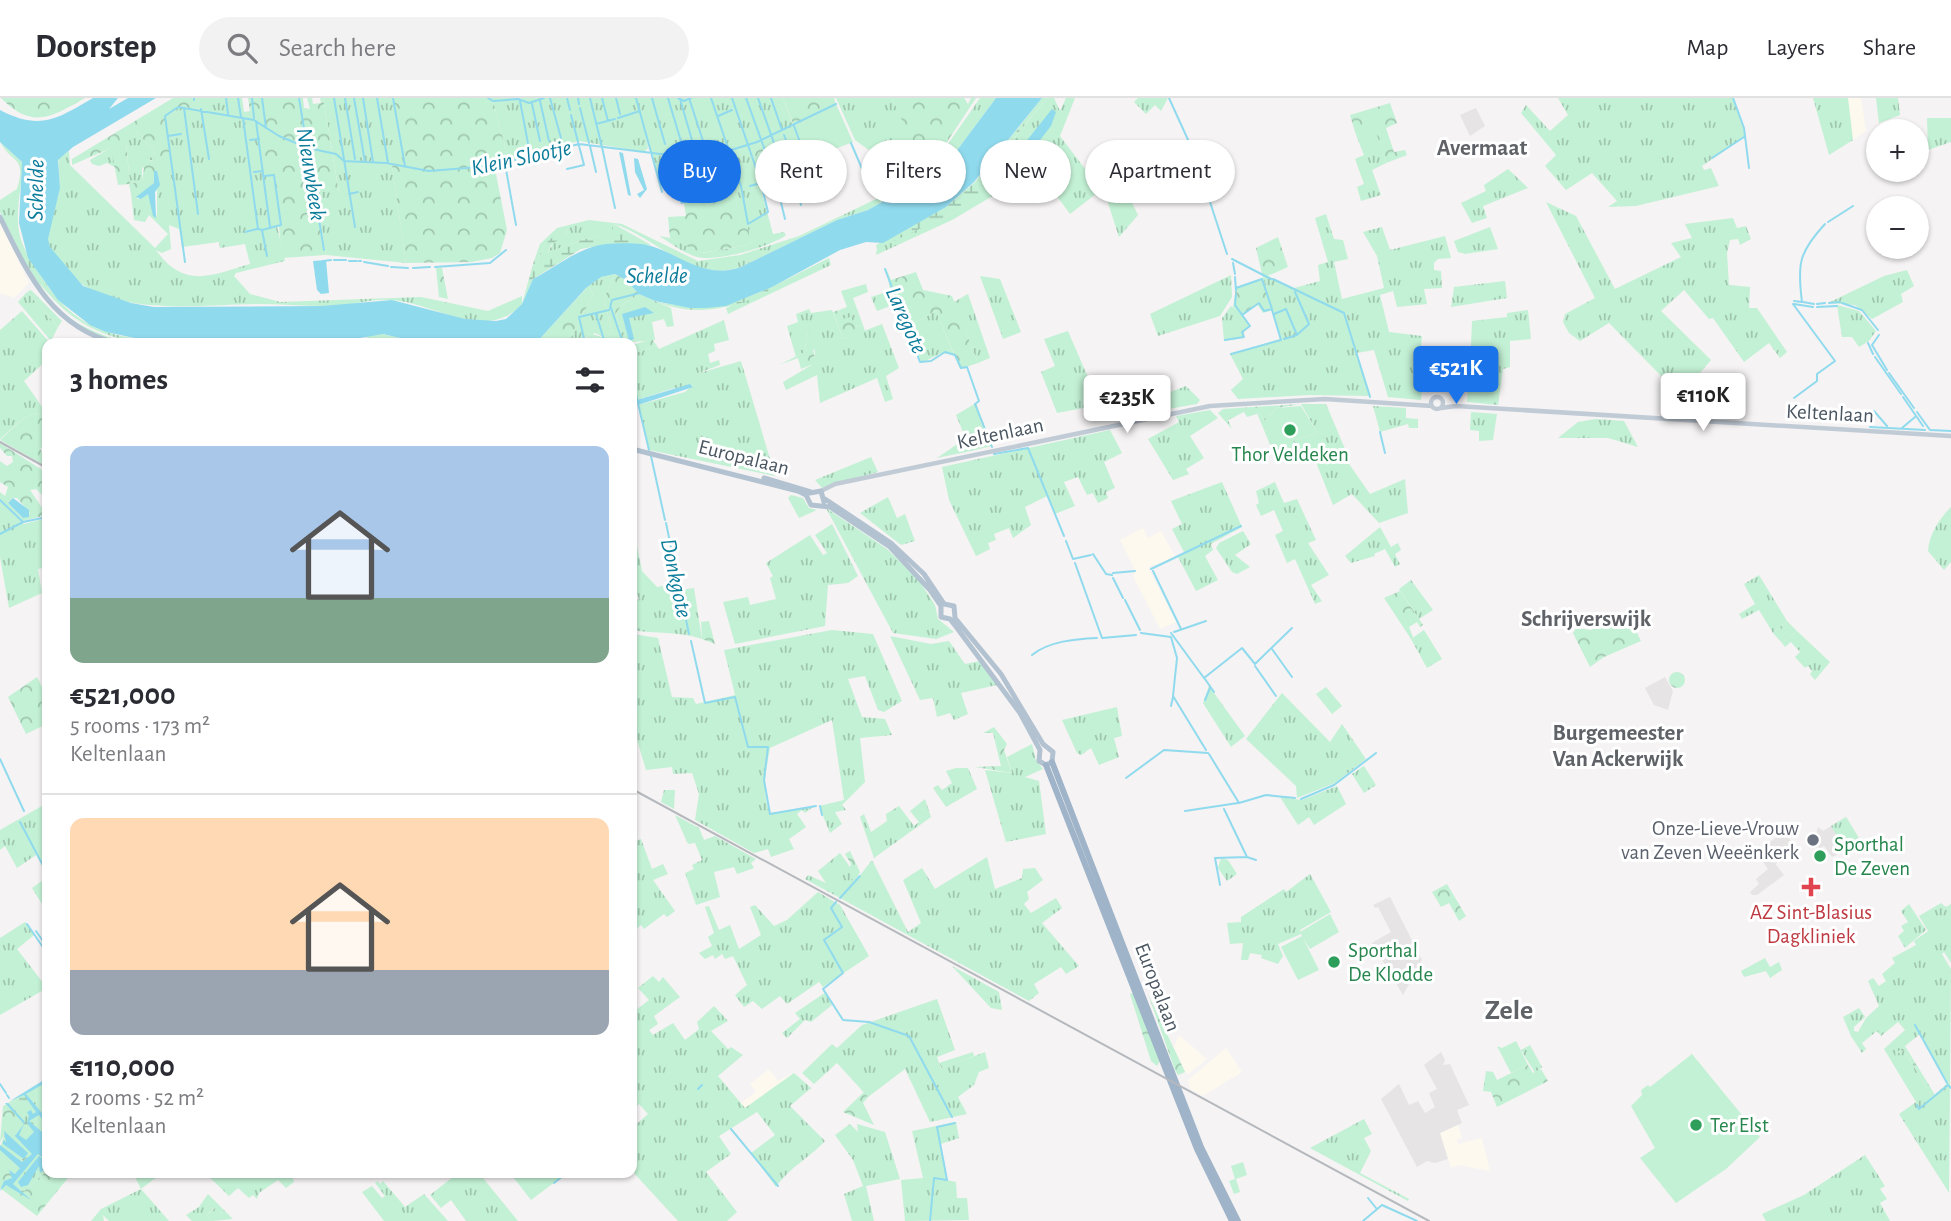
<!DOCTYPE html>
<html lang="en">
<head>
<meta charset="utf-8">
<style>
	body { margin:0; font-family:"Alegreya Sans",sans-serif; background:#f2f2f3; color:#2b2b33; height:100vh; display:flex; flex-direction:column; font-size:26px; white-space:nowrap }
	* { box-sizing:border-box; margin:0 }
	p { font-size:23px; color:#7c7c81 }
	.icon { flex:none; width:38px; height:38px; fill:none; stroke:currentColor; stroke-width:2; stroke-linecap:round; stroke-linejoin:round }
	.map { position:relative; flex:1; overflow:hidden }
	.side { position:absolute; left:42px; top:240px; width:595px; height:840px; display:flex; flex-direction:column; background:#fff; border-radius:14px; box-shadow:0 2px 5px #0004 }
	.side>* { flex:none }
	.hud { position:absolute; left:658px; top:42px; width:665px; height:63px; display:flex; gap:14px }
	.tools { position:absolute; left:1866px; top:21px; display:grid; gap:14px }
	.tools a { display:grid; place-items:center; width:63px; height:63px; border-radius:50%; background:#fff; box-shadow:0 2px 5px #0004; font-size:35px }
	.price { position:absolute; translate:-50% -60px; padding:0 16px; border-radius:7px; background:#fff; color:#222; font-size:23px; line-height:46px; filter:drop-shadow(0 2px 4px #0008) }
	.price::after { content:''; position:absolute; left:50%; top:42px; width:21px; height:16px; margin-left:-10px; background:inherit; clip-path:polygon(0 0,100% 0,50% 100%) }
	.price.current { background:#1a73e8; color:#fff }
	ul { padding:0; list-style:none }
	li { display:grid; align-content:center; gap:14px; height:371px; padding:0 28px }
	li+li { border-top:2px solid #e1e1e2 }
	li span { display:grid; place-items:center; height:217px; border-radius:14px; color:#555 }
	li>.icon { margin-inline-start:auto }
	span .icon { width:126px; height:126px; fill:#fffc; stroke-width:1 }
	li b { font-size:30px }
	h2 { display:flex; justify-content:space-between; align-items:center; height:84px; padding:0 28px; font-size:30px }
	.chip { padding:0 24px; border-radius:32px; background:#fff; box-shadow:0 2px 5px #0004; font-size:24px; line-height:63px }
	.chip.current { background:#1a73e8; color:#fff }
	header { display:flex; align-items:center; gap:42px; box-sizing:border-box; height:98px; padding:0 35px; background:#fff; border-bottom:2px solid #e1e1e2 }
	header strong { font-size:33px }
	nav { display:flex; gap:38px; margin-inline-start:auto; font-size:24px }
	.search { width:490px; height:63px; background:#f2f2f3; display:flex; align-items:center; gap:18px; box-sizing:border-box; padding:0 24px; border-radius:38px; color:#7c7c81; font-size:26px }
	.map>svg:first-child { display:block }
	.commercial { fill:#fdf9ef }
	.education { fill:#e6e4e5 }
	.grass { fill:url(#grass-tufts); fill-rule:evenodd }
	.forest { fill:url(#forest-crowns); fill-rule:evenodd }
	.wetland { fill:url(#wetland-marsh) }
	.garden { fill:#c3f1d5 }
	.water { fill:#90daee }
	.lines { fill:none; stroke-linecap:round; stroke-linejoin:round }
	.stream { stroke:#90daee; stroke-width:2 }
	.secondary { stroke:#c1cbd6; stroke-width:4.5 }
	.primary { stroke:#b3c2d1; stroke-width:5 }
	.trunk { stroke:#9fb4c9; stroke-width:6 }
	.rail { stroke:#b5b8bd; stroke-width:2 }
	.leisure-dot { fill:#2e9e5b; stroke:#fff; stroke-width:2.5 }
	.worship-dot { fill:#6b7280; stroke:#fff; stroke-width:2.5 }
	.health-dot { fill:#e0444e; stroke:#fff; stroke-width:2.5 }
	.labels { text-anchor:middle; stroke-width:6; stroke-linejoin:round; paint-order:stroke }
	.street-label { font-size:21px; fill:#4a5661; stroke:#fff }
	.leisure-label { font-size:21px; fill:#27864d; stroke:#fff; text-anchor:start }
	.worship-label { font-size:21px; fill:#5b616d; stroke:#fff; text-anchor:end }
	.health-label { font-size:21px; fill:#be3a42; stroke:#fff }
	.neighbourhood-label { font-size:23px; font-weight:bold; fill:#5f6368; stroke:#fff }
	.water-label { font-size:23px; font-style:italic; fill:#0c7c9b; stroke:#fff }
	.district-label { font-size:28px; font-weight:bold; fill:#5f6368; stroke:#fff }
</style>
</head>
<body>
<header>
<strong>Doorstep</strong>
<div class="search"><svg class="icon" aria-label="search" viewBox="0 0 24 24"><circle cx="10" cy="10" r="6"/><path d="M15 15l6 6"/></svg>Search here</div>
<nav><a>Map</a><a>Layers</a><a>Share</a></nav>
</header>
<div class="map">
<svg width="1951" height="1123" viewBox="0 0 1951 1123">
	<defs>
		<pattern id="grass-tufts" width="24" height="20" patternUnits="userSpaceOnUse" patternTransform="scale(1.75)"><rect width="24" height="20" fill="#c3f1d5"/><path d="M3 7l-1-3M5 7V3M7 7l1-3M15 17l-1-3M17 17v-4M19 17l1-3" fill="none" stroke="#a0c6b0"/></pattern>
		<pattern id="forest-crowns" width="20" height="18" patternUnits="userSpaceOnUse" patternTransform="scale(1.75)"><rect width="20" height="18" fill="#c3f1d5"/><path d="M2 6a3 3 0 1 1 6 0M12 15a3 3 0 1 1 6 0" fill="none" stroke="#a0c6b0"/></pattern>
		<pattern id="wetland-marsh" width="20" height="14" patternUnits="userSpaceOnUse" patternTransform="scale(1.75)"><rect width="20" height="14" fill="#c3f1d5"/><path d="M1 5h8M5 5V1M11 12h8M15 12V8" fill="none" stroke="#a0c6b0"/></pattern>
	</defs>
	<rect width="100%" height="100%" fill="#f5f3f3"/>
	<path class="commercial" d="M1848,0H1861L1866,33L1853,42Z
		M0,124L29,185L14,200L0,195Z
		M1143,430L1148,440L1161,433L1176,460L1148,469L1176,524L1160,531L1133,478L1135,472L1120,442Z
		M1179,937L1207,961L1187,977L1174,949Z
		M1226,950L1242,974L1203,998L1190,991L1188,982Z
		M769,971L778,983L794,975L745,1010L741,1005L756,994L750,986Z
		M1458,1027L1462,1040L1457,1041L1458,1046L1482,1040L1490,1073L1459,1067L1451,1070L1440,1035Z"/>
	<path class="education" d="M1476,10L1485,28L1470,38L1460,17Z
		M1665,579L1673,593L1668,612L1654,607L1645,590Z
		M1846,719L1862,745L1832,759L1824,748L1819,751L1818,748L1821,744L1816,736L1818,729L1823,733Z
		M1785,734L1797,753L1786,761L1782,755L1772,761L1774,765L1777,764L1776,767L1784,777L1757,797H1752L1750,794L1759,786L1756,781L1768,771L1756,753Z
		M1390,799L1422,862L1403,897L1372,845L1391,834L1378,809L1375,810L1373,807Z
		M1441,954L1445,962L1443,967L1450,966L1469,1007L1457,1012L1462,1025L1440,1035L1448,1061L1435,1065L1427,1063L1417,1069L1381,1001L1399,986L1409,1007L1418,1003L1425,1015L1435,1009L1429,995L1437,991L1424,967Z"/>
	<path class="grass" d="M199,0H238L241,19L256,23L263,78L274,77L281,127L277,128L285,163L236,175L234,178L250,196L280,204L421,199L488,213L522,198V206C484,247 432,202 388,202C373,201 360,205 346,207C317,210 289,206 261,206C193,206 85,226 49,148C43,133 57,107 59,92C61,81 57,70 59,60L69,53L70,67L155,150L168,136L149,117L145,124L134,122L131,96L138,101L148,96L157,119V73H172L165,18L178,9L200,11ZM169,127L179,131L182,149L219,144L220,150L245,146L250,166C212,177 184,192 156,152L162,155L171,151Z
		M323,0H393L405,69L392,67L406,165L326,157L315,93L339,94Z
		M488,0H783L820,99L797,95L792,77L785,76L772,38L749,47L773,136L784,134L786,137C771,149 716,164 697,159C683,155 671,145 659,138L670,140L702,155L747,147L750,143L741,125L724,55L686,59L691,79L678,83L672,62L668,63L674,83L661,89L646,37L648,50L644,54L579,43L509,63L493,3Z
		M836,0H892L911,40L902,53L883,64L892,83L889,89L870,53L855,42Z
		M980,0H996L952,59L923,81L868,112L837,122L741,169C690,186 658,140 614,126L612,136L581,142L547,155L556,141L569,134L568,132C551,140 541,146 537,166H533L540,146L557,130L589,122L622,126L698,163L740,157L799,138L874,102L888,95L904,68L923,66L943,53Z
		M1047,0H1054L1060,13L1066,0H1075L1060,38L1101,92L1070,116L1034,67L1017,87L998,97L999,101L996,96L952,122L876,157L877,151L883,147L949,117L1014,78L998,60Z
		M1138,0H1168L1161,13L1155,7L1146,16L1134,4Z
		M1558,0H1733L1746,38L1702,68L1704,72L1711,70L1719,88L1636,108L1608,109L1617,103L1592,75L1566,92L1545,68L1556,57L1521,15L1526,7L1550,33L1568,17Z
		M1813,0H1848L1853,42L1829,57Z
		M1876,0H1898L1900,17L1879,25Z
		M1927,20H1951V44L1928,52Z
		M1375,30L1386,65L1372,72L1381,97L1361,103L1357,89L1364,86L1355,61L1364,57L1356,37Z
		M138,34L146,45L154,49L155,62H150L142,71V83L130,86L126,44Z
		M0,44L22,64C23,86 15,111 19,134C23,153 33,165 43,181C94,261 166,237 243,245C159,245 98,259 40,186C57,220 94,236 129,245C57,245 26,167 0,114V102L17,91C27,58 12,66 0,44Z
		M112,49L116,70L107,65L99,68L92,66L90,62Z
		M1508,71L1528,90L1483,108L1487,120L1472,125L1461,105L1486,93L1484,87Z
		M1121,83L1138,117L1119,139L1108,105Z
		M1546,104L1576,118L1615,191L1681,159L1671,145L1692,140L1685,126L1733,120L1737,130L1746,128L1751,141L1740,147L1738,141L1730,142L1727,155L1729,187L1750,189L1749,210H1757L1787,254L1780,260L1769,245L1744,264L1713,220L1709,221L1684,192L1661,213L1711,262L1700,275L1703,279C1697,286 1686,291 1677,294L1609,225L1580,243L1569,235L1563,224L1565,216L1595,200Z
		M1326,116L1334,141L1343,142L1348,161L1334,164L1342,201L1384,190L1377,158L1363,134L1382,129L1390,152L1445,138L1451,160L1438,161L1434,165V172L1441,173L1442,190L1424,191L1427,206L1397,209L1393,193L1380,197L1389,234L1422,238L1418,277L1423,279L1421,302L1388,299L1374,252L1357,255L1371,298L1309,297L1238,301L1231,292L1243,281L1230,256L1280,241L1263,180L1268,178L1294,190L1320,183L1318,167L1328,164L1315,120Z
		M1490,129L1498,151L1465,156L1458,154L1454,143Z
		M830,163L831,167L728,216L726,210Z
		M1907,172L1914,188L1901,196L1903,204L1872,221L1855,207L1828,205L1884,178Z
		M615,176L604,200L612,235L605,240L595,235L585,240L584,245H568L593,197L589,187L601,179Z
		M1231,177L1232,199L1220,218L1158,238L1150,216Z
		M980,178L1000,181L1021,234L1003,241Z
		M1505,183L1507,200L1451,209L1454,189Z
		M866,186L868,194L853,200L863,227L855,229L842,221L839,212L847,209L841,193Z
		M889,193L893,207L877,213L871,199Z
		M27,194L58,229L51,243L18,204Z
		M639,196L671,210L674,228L667,229L664,221L652,224L655,242L623,245L616,215L621,208Z
		M968,196L990,260L978,265L954,204Z
		M1837,207L1859,213L1876,233L1869,243L1859,249L1852,239H1842Z
		M1231,208L1243,217L1250,228L1244,234V240L1224,243L1222,220Z
		M809,211L811,215L832,212L843,241L882,226L899,270L886,278L893,301L885,304L877,280L820,305L817,277L786,292L783,284L815,265L814,230L807,232L805,254L796,259L787,228L798,224L796,216Z
		M1528,212L1531,241L1510,243V269L1503,271L1498,307L1467,304L1469,277L1491,273L1490,268L1470,271L1472,223L1507,219V215Z
		M22,213L50,245H47V262L24,283L45,313L47,312V316L45,314L25,319L0,341V232Z
		M936,213L954,257L942,255L921,265L908,229Z
		M724,222L729,242L714,246L715,253L708,256L710,265L719,262L720,267L696,276L741,263L775,378L649,352L638,307L685,294L693,287L671,291L637,302L632,281V256L657,248L659,251Z
		M1068,233L1100,307L1057,315L1041,274L1055,268L1044,241Z
		M1186,288L1200,302L1197,306L1134,317L1131,309Z
		M1301,306H1326L1348,358L1301,359L1293,343L1317,334Z
		M1373,308L1406,310V320L1418,321V330H1409L1408,326L1380,334Z
		M1210,312L1218,320L1190,338L1204,360L1186,371L1189,376L1173,382L1148,341L1179,324L1176,318Z
		M1471,314L1497,316L1493,342L1479,343V333L1470,332Z
		M1596,321L1624,323L1638,349L1608,340H1558L1578,324Z
		M1110,332L1122,355L1104,364L1115,390L1106,394L1108,400L1098,405L1093,395L1087,397L1078,379L1064,384L1075,408L1055,416L1047,398L1025,409L1031,427L1013,440L1009,430L994,436L996,442L988,445L990,451L976,458L949,402L942,369Z
		M966,340L971,353L937,360Z
		M871,359L878,374L822,390L815,382Z
		M1347,363L1370,396L1405,381L1408,415L1379,425L1352,396L1333,407L1316,364Z
		M1222,384L1242,429L1211,446L1213,452L1205,458L1218,482L1196,493L1178,459L1185,456L1172,431L1182,426L1171,403Z
		M1275,384L1284,405L1297,401L1316,442L1308,445L1329,477L1311,487L1322,503L1315,506L1295,461L1287,465L1275,437L1283,433L1274,412L1261,418L1256,407L1259,405L1256,393Z
		M791,397L803,400L809,410L817,412L799,420L788,400Z
		M888,399L897,420L905,416L915,443L901,447L860,415Z
		M0,403L24,426L47,420V469L38,471L42,495L9,510L0,459Z
		M1951,409V464L1944,472L1928,453C1929,436 1940,420 1951,409Z
		M826,410L887,451L918,481L935,507L938,521L954,534L936,541L893,535Z
		M832,426L858,478L848,485L828,487L825,528L735,546L723,504L748,499L750,507L776,501L770,480L773,478L766,465L810,437L823,457L827,455L815,437Z
		M1380,429L1391,449L1398,445L1401,452L1395,456L1400,466L1395,469L1385,451L1374,456L1375,458L1351,465L1345,458Z
		M634,433L642,473L657,489L678,485L680,492L694,490L702,541C679,533 655,536 632,532V505L639,501L632,485Z
		M1243,433L1251,446L1235,457L1250,469L1237,476L1232,474L1216,450L1219,445Z
		M1759,477L1787,523L1773,535L1759,512L1742,521L1739,516L1755,506L1744,486Z
		M1411,482L1433,512L1419,521L1399,491Z
		M832,532L873,536L902,603L884,614L878,612L865,578L848,581L862,619L885,621L892,637L860,640L865,684L842,707L846,712L835,714L842,726L830,735L819,708L844,702L832,622L770,650C766,673 761,693 770,715L813,709L805,715L802,712L797,716L806,729L789,741L794,751L771,759L768,751L754,755L695,722L699,696L692,675L673,676L672,669L646,672L632,625V536L658,540L672,599L693,600L696,606L735,597L724,552Z
		M1424,532L1442,561L1427,570L1411,541Z
		M1797,533L1830,564L1815,582L1810,576L1812,573L1808,568L1805,570L1795,559L1800,554L1791,544L1785,549L1782,545Z
		M890,538L931,546L949,543L965,566L980,563L997,587L961,595L968,616L954,622L950,615L937,619L933,600L920,602Z
		M1209,588L1245,638L1231,649L1203,605Z
		M1326,589L1342,608L1332,616L1316,596Z
		M1282,595L1330,644L1342,626L1366,661L1335,685L1297,700L1296,688L1246,641Z
		M1117,609L1122,638L1114,640L1119,659L1099,667L1091,650L1081,657L1077,655L1062,622Z
		M1032,646L1036,662L1043,671L1025,679L1039,683L1046,736L1006,744L985,672L1012,675L1007,659Z
		M1364,668L1376,687L1364,695L1352,676Z
		M956,670H968L977,691L946,709L933,690L938,687L942,692L952,685L946,673Z
		M1337,688L1346,706L1314,727L1309,719L1298,727L1280,699L1302,702Z
		M664,692H675L674,711L661,704Z
		M925,701L931,719L874,760L860,719L864,716L871,734L887,723L886,716L899,708L914,728L919,724L910,713Z
		M47,705V776L36,757L17,770L5,748L0,752V732Z
		M675,717L699,730L704,742L715,738L756,761L751,765L754,770L737,776L734,769L714,774L720,799L696,807L685,775L694,771L692,767L702,762L695,745L688,746Z
		M1846,719L1862,745L1847,754L1831,728Z
		M641,741L652,771L663,766L668,776L653,782L675,813L667,819L664,816L644,831L641,827L632,835V745Z
		M840,755L850,769L854,785L872,762L908,834L921,825L903,782L922,770L935,791L987,759L995,791L1022,780L1023,771L1035,770L1043,782L1027,794L1029,801L1024,806L1031,815L1056,800L1062,810L1042,825L1079,868L1066,876L1061,869L1034,886L1039,895L1029,903L805,781L808,777L826,785L818,773Z
		M1221,760L1228,762L1237,776L1227,783L1218,770Z
		M1310,776L1331,814L1300,832L1301,836L1278,846L1283,858L1278,866L1261,860L1262,857L1250,855L1248,862H1241L1243,845L1230,846L1227,825L1241,824V819L1284,791L1286,794Z
		M47,779V814L32,790Z
		M818,794L840,807L869,858L823,889L819,884L787,906L780,898L762,911L753,903L744,909L735,897L747,887L733,858L725,861L722,856L715,861L713,857L705,861L699,855L712,848L708,839L714,835L705,809L709,808L719,832L730,827L739,851L761,837L750,809L755,807L774,828L787,822Z
		M1941,805L1946,809L1951,806V865L1944,854L1942,856L1951,871L1949,1095L1899,1016L1916,1004L1884,951L1905,932L1898,924L1881,938L1877,933L1862,945L1866,951L1862,955L1851,938L1843,919L1859,910L1865,919L1854,929V933L1858,934L1866,920L1879,908L1868,883L1873,880L1879,888L1886,883L1882,876L1895,865L1892,860L1916,847L1914,843L1928,833L1919,818ZM1920,936L1948,985L1932,999L1904,952L1894,957Z
		M1909,806L1926,832L1905,850L1898,838L1904,833L1901,828L1908,824L1901,813Z
		M25,824L34,837L17,851L47,890L0,917V840Z
		M952,868L999,894L1002,912L991,910Z
		M653,878L659,884L663,879L680,899L654,918L658,926L649,932L653,937L673,925L685,942L699,931L697,924L714,908L728,923L711,933L728,951L731,949L743,957L718,978L745,1010L794,975L811,990L790,1008L825,1043C807,1062 792,1067 776,1089L751,1055L775,1037L757,1014L719,1038L731,1056L706,1074L737,1114L727,1123H678L632,1073V1030L648,1016L639,1006L632,1013V915L649,902L638,890Z
		M826,894L832,907L811,924L805,922L787,940L782,935L800,921L795,915Z
		M937,901L955,952L937,959L941,971L985,954L989,970L979,974L974,987L958,999L967,1016L930,1024L905,971L868,999L837,965L814,986L802,975L832,946L837,950L862,927Z
		M1530,947L1542,969L1535,975L1521,952Z
		M45,984L47,987V1022L25,996Z
		M1364,1021L1372,1036L1364,1040L1371,1053L1360,1075L1409,1101L1408,1103L1310,1050Z
		M956,1024L959,1040L941,1046L946,1082L956,1084L957,1100H967L969,1122L905,1123L901,1082L923,1080L912,1033Z
		M850,1026L858,1034L857,1026L885,1034L900,1081L866,1088L874,1123H852L844,1096L863,1088L853,1062L835,1037Z
		M38,1054L47,1062V1073L24,1093L11,1085Z
		M1865,1057L1885,1088L1880,1091L1887,1101L1880,1105L1890,1123H1766L1762,1116L1804,1097Z
		M133,1075H162L141,1091L169,1123H109L103,1117L104,1123H91L101,1111L141,1091Z
		M205,1075H291L294,1084L286,1090L278,1082L259,1095L257,1101L253,1097L249,1100L238,1090L229,1098Z
		M458,1075H479L518,1123H466L451,1102L441,1110L430,1097Z
		M510,1075H567L531,1102Z
		M378,1083L380,1086L383,1083L405,1109L424,1096L448,1123H384L362,1094L372,1088L382,1100L385,1098L375,1085Z
		M208,1096L224,1112L221,1116L214,1110L207,1117L212,1123H192L186,1117L199,1109Z"/>
	<path class="forest" d="M1,0H85C52,19 32,32 1,0Z
		M173,0H199L201,11L178,9L165,18L172,73H156L154,85L136,101L131,96L129,86L118,87L111,50L72,67V61ZM138,34L146,45L154,49L155,62L145,63L142,83L130,86L126,45Z
		M238,0H242L244,14L250,13L248,0H303L304,10L310,11L307,0H312L313,6L321,5L320,0H323L339,95L315,93L326,157L282,160L274,78H263L256,23L241,19Z
		M393,0H488L493,3L509,63L494,66L507,132L500,155L492,160L472,164L406,165L392,67L405,69Z
		M783,0H834L836,6L794,28Z
		M892,0H964L968,6L971,0H976L945,47L925,62L903,66L892,83L883,64L902,53L899,46L910,40Z
		M1390,5L1397,25L1386,30L1394,54L1405,52L1407,57L1386,65L1375,31L1356,37L1350,17Z
		M772,37L785,76L761,85L749,47Z
		M724,55L741,124L747,125L750,143L747,147L701,155L670,140L668,119L686,118L684,105H689L683,104L678,83L691,79L686,59Z
		M1278,139L1288,169L1263,180L1273,212L1263,215L1257,206L1242,218L1233,209L1236,189L1263,180L1256,150Z
		M436,170H442L448,201L439,199Z
		M886,170L891,182L916,174L923,192L952,198L978,265L960,271L936,213L908,229L899,205L893,207Z
		M615,176L626,182L639,196L621,208L616,215L623,245H584L589,235L605,240L612,235L604,200Z
		M589,187L593,197L568,245H536Z
		M31,192L62,223L58,229L27,194Z
		M839,212L842,221L851,219L855,229L863,227L865,233L843,241L833,214Z
		M814,229L821,249L813,252L816,265L801,271L798,260L779,267L805,254L807,232Z
		M383,236L421,245H371L367,240L368,237Z
		M652,241L657,248L632,256V247Z
		M976,305L992,348L971,353L956,317Z
		M1301,306L1277,310L1264,323L1260,315L1247,319L1244,314L1228,322L1232,331L1218,315L1223,311Z
		M45,314L47,355L40,349L47,369L0,342L25,319Z
		M0,345L47,375L44,387L47,402L36,391L30,392L47,417L23,423L0,401V394L5,398L8,389L0,384V363L7,368L13,364L12,358H7L0,350ZM13,400H17L30,415L22,419L8,405Z
		M1400,493L1423,527L1420,529L1417,524L1409,529L1413,539L1411,541L1384,500Z
		M1627,515L1641,543L1604,559L1590,569L1573,535L1576,530L1591,532Z
		M709,523L715,546L702,541L701,524Z
		M1787,523L1797,533L1782,545L1773,535Z
		M1669 582a8 8 0 1 1 16 0a8 8 0 1 1-16 0Z
		M37,579L47,599V626L26,636L8,599Z
		M994,629L1007,646L1004,652L1012,675L975,669L1001,668L993,635H983Z
		M850,753L860,774L854,786L849,771L851,766L845,756Z
		M1447,786L1466,818L1459,823L1449,805L1441,809L1432,794Z
		M1133,895L1160,963L1157,968L1151,963L1130,896Z
		M1148,896L1185,974L1178,977L1175,972Z
		M1905,948L1935,997L1932,999L1904,952L1894,957Z
		M973,954L974,958L942,971L939,965Z
		M1528,967L1533,975L1541,971L1548,983L1497,1009L1491,994L1483,993L1486,973L1493,974L1497,982Z
		M46,982L47,987L45,984L8,1007L24,1025L33,1055L24,1064L21,1061L25,1056L5,1036L0,1044L3,1008Z
		M864,994L868,999L863,1005L874,1027L843,1014Z
		M0,1049L18,1061L21,1069L10,1084L24,1093L47,1073L72,1075L37,1118L0,1090Z
		M215,1110L221,1116L224,1112L233,1121L212,1123L207,1117Z"/>
	<path class="wetland" d="M1042,0H1047L981,80L988,94L949,117L877,151L876,147L946,109L975,84Z
		M614,126L651,147L608,146L581,151L533,181L522,206L533,166H537C541,147 553,134 571,132L551,147L547,155L581,142L611,136Z
		M829,160L830,163C775,190 718,230 655,203C727,221 767,190 829,160Z
		M25,996L47,1022V1043L9,1084L21,1068L17,1060L0,1049L5,1036L25,1056L21,1061L23,1064L33,1055L15,1038L24,1025L8,1007Z"/>
	<path class="garden" d="M836,6L853,44L827,54L841,91L832,95L830,91L820,99L794,28Z
		M1301,308L1317,334L1293,343L1301,359H1275L1257,315H1260L1264,323L1277,310Z
		M1330,816L1339,834L1310,851L1303,840L1319,872L1298,882L1281,849L1302,838L1300,834Z
		M1765,860L1770,869L1779,864L1782,872L1770,880L1766,873L1744,879L1741,873Z
		M1516,943L1528,967L1511,975L1497,948L1502,950Z
		M1692,956L1760,1039L1726,1071L1676,1105L1640,1060L1655,1050L1631,1008L1642,997L1641,992L1648,987L1650,989Z
		M1243,1064L1247,1077L1236,1081L1240,1094L1234,1096L1229,1083L1235,1081L1231,1068Z"/>
	<path class="water" d="M93,0H118L109,11L128,0H156L73,49L58,62L60,90L48,141L50,149L83,188L131,205L154,209L322,208L392,202L465,221L496,223L506,221L522,206L533,181C558,168 577,150 606,146C619,145 642,144 654,149C685,160 706,181 741,169L837,122L868,112L923,81L952,59L996,0H1042L974,84L946,109L883,145L866,144L840,152L772,189L726,208L706,210H690L655,203L639,196L626,182L615,176L601,179L586,190L536,245H421L383,236L349,242L158,245L106,234L90,227L58,202L28,160L19,125L22,64L0,44V12C40,33 57,21 93,0Z
		M1052,11L1056,14L1051,28L1023,64L1018,63L1016,56Z
		M619,54L623,55L631,98L628,97Z
		M634,60L638,61L647,91L640,100L637,96L644,92L635,74Z
		M672,62L683,103L689,104L681,106L676,88L664,87L674,83L668,63Z
		M154,73H157L160,87L155,94L156,120L153,118L148,96L141,101L136,99L154,85Z
		M326,162L329,195L321,196L317,192L313,163Z
		M645,209L654,215L629,220L634,241L629,243L622,216Z
		M690,286L693,289L638,307L637,302Z
		M13,400L29,412V419L23,420L8,405Z
		M47,980V984L26,996L47,1021V1027L39,1017L29,1023L47,1038L43,1052L47,1063L38,1056L13,1086L31,1102L6,1087L0,1093L4,1083L12,1080L9,1072L15,1076L20,1070L0,1052V1047L22,1064L32,1056L15,1038L24,1026L5,1005H8L25,1024L19,1037L26,1042L34,1034L27,1025L29,1018L27,1014L31,1012L33,1016L36,1014L24,997L10,1003Z
		M4,1033L28,1055L24,1061L3,1046V1042L6,1044Z
		M39,1058L47,1064V1069L40,1075L39,1068L28,1087L21,1089L18,1084Z"/>
	<g class="lines">
		<path class="stream" d="M226,0L228,16
			M238,0L241,19
			M252,0L254,20
			M262,0L266,30
			M299,0L324,152
			M334,0L355,129
			M345,0L355,61
			M354,0L365,64
			M363,0L373,64
			M377,0L388,65
			M393,0L405,68
			M488,0L493,3L518,1L529,5L544,0
			M550,0L561,40
			M567,0L570,12
			M578,0L579,6
			M590,0L602,49
			M602,0L608,23
			M616,0L620,16
			M636,0L662,94
			M652,0L665,46
			M668,0L683,50
			M678,0L684,3L691,0
			M689,0L705,49
			M711,0L741,88L748,126L768,114L761,85
			M732,0L761,85L750,88
			M746,0L775,80L785,121
			M758,0L785,76L792,77L801,107
			M771,0L782,32
			M1169,0L1194,55L1227,156
			M1733,0L1744,30L1749,70
			M680,1L694,49
			M194,2V0
			M520,3L530,56
			M540,3L549,43
			M532,6L540,43
			M184,10L198,116
			M580,10L589,45
			M201,11L209,61
			M718,18L732,12
			M243,20L258,131L262,132L267,158
			M618,20L640,13
			M256,23L270,129
			M596,26L615,21
			M794,28L820,98
			M784,37L797,72
			M168,38L181,36
			M250,42L258,41
			M851,45L869,87
			M590,48L596,74
			M602,49L615,110
			M1712,60L1744,39
			M505,66L516,127
			M567,71L584,67L571,17
			M254,74L263,73
			M765,85L774,82
			M349,96L358,94
			M1828,124L1853,108
			M262,132L281,127L274,77L264,78
			M245,134L257,131
			M1232,161L1271,181
			M334,162H346
			M323,163L331,162
			M349,163H357
			M359,163H361
			M185,164L165,18L178,9L254,22L279,38L308,50L336,56L344,63L386,65L429,73L491,68L579,46L685,59L715,57L757,44L836,6
			M364,164L388,168
			M1233,165L1235,176
			M391,169L408,170
			M435,169L490,165L506,152
			M413,170L430,169
			M885,171L920,264L931,263L945,254L955,257L961,270L967,269L979,303L975,306L992,349
			M1235,179L1236,193
			M1273,181L1344,215L1370,299
			M1236,190L1262,181L1272,211L1264,213L1259,205L1242,217
			M1295,194L1309,226L1298,236
			M1794,203L1802,204C1797,166 1799,154 1825,126
			M1803,204L1814,206
			M1829,205L1840,204
			M1842,205L1862,212L1878,232
			M1793,206L1835,263L1817,276V283L1794,300
			M1794,206L1813,209
			M1817,206L1825,205
			M1817,209L1837,208
			M610,210L612,202L640,195
			M611,210L623,245
			M596,216L605,245
			M1274,216L1286,211L1297,237L1284,241
			M1879,237L1872,247L1887,272
			M1225,242L1244,239L1242,234L1250,228L1235,207L1236,196
			M585,245L579,219L609,212
			M1868,245L1873,256
			M1231,256L1281,242L1272,212
			M1875,259L1901,296
			M1889,275L1914,310
			M632,280L649,352
			M1903,299L1923,328
			M1874,313L1887,328
			M1917,314L1930,332L1951,333
			M1870,329L1925,332
			M1902,330L1915,319
			M1380,334L1385,355
			M994,356L1028,350L1064,438
			M651,358L665,422
			M0,402L22,423
			M666,425L689,536
			M0,436L23,424L47,419
			M1066,443L1073,461L1091,457
			M1093,456L1106,476L1112,477
			M1075,465L1102,540L1136,537
			M1151,471L1241,428
			M1153,473L1181,531
			M1113,475L1135,473
			M1113,480L1123,500
			M1125,502L1140,532
			M1174,534L1206,523
			M1141,535L1171,539L1177,560L1173,598L1206,652
			M1171,535L1204,580L1242,550L1255,566L1292,530
			M691,543L705,605L735,599L748,649H768L764,682L770,716L816,708
			M1272,551L1292,579
			M1032,557C1049,543 1076,541 1097,540
			M1255,568L1276,598
			M1205,581L1214,594
			M1205,602L1210,590
			M1171,608L1173,599
			M1209,656L1239,705L1266,697L1295,700
			M0,661L24,713
			M1126,680L1164,652L1208,655
			M1301,701L1334,687L1376,655
			M820,708L822,717
			M1185,713L1238,705
			M20,724L47,775
			M1247,759L1256,762
			M1220,787L1215,760L1247,759L1224,711
			M840,800L860,778
			M836,804L831,810L842,829L824,842L843,875L823,891L843,922L869,924L909,938L952,1019
			M27,826L47,855
			M36,833L47,849
			M632,923L635,928L632,932
			M1915,927L1947,985
			M632,959L636,963
			M0,986L6,995
			M698,991L702,987
			M7,997L9,1000
			M1917,1007L1919,1011L1948,987L1951,990
			M731,1031L778,1088
			M554,1085L568,1074
			M1368,1100L1376,1110
			M930,1123L934,1080L947,1082L937,1029L955,1025
			M1363,1123L1382,1107L1417,1123"/>
		<path class="secondary" d="M1431 305a6 6 0 1 1 12 0a6 6 0 1 1-12 0Z
			M1441,310L1456,308L1951,338
			M821,393L835,386L1210,308L1325,301L1432,308"/>
		<path class="primary" d="M0,119C27,174 51,229 116,245
			M632,351L798,393L806,397L811,407L830,409L890,449L930,492L941,508V519L950,521L957,530L1020,615L1040,652L1039,663L1046,667L1052,664L1053,654L1043,646L1001,576L955,520L954,508L944,506L924,476L891,445L825,401
			M764,380L811,394
			M810,395L821,393L824,404"/>
		<path class="trunk" d="M1052,664L1201,1049L1238,1123
			M1046,667L1197,1051L1232,1123"/>
		<path class="rail" d="M0,344L47,370
			M632,691L1429,1123"/>
	</g>
	<g class="leisure-dot">
		<circle cx="1290" cy="332" r="7"/>
		<circle cx="1820" cy="758" r="7"/>
		<circle cx="1334" cy="864" r="7"/>
		<circle cx="1696" cy="1027" r="7"/>
	</g>
	<circle class="worship-dot" cx="1813" cy="742" r="7"/>
	<path class="health-dot" d="M1807.5 778.5h7v7h7v7h-7v7h-7v-7h-7v-7h7z"/>
	<g class="labels">
		<g class="street-label">
			<text transform="translate(1830 315) rotate(3)" y="7">Keltenlaan</text>
			<text transform="translate(1000 335) rotate(-12)" y="7">Keltenlaan</text>
			<text transform="translate(744 359) rotate(14)" y="7">Europalaan</text>
			<text transform="translate(1158 889) rotate(69)" y="7">Europalaan</text>
		</g>
		<g class="leisure-label">
			<text x="1290" y="363" text-anchor="middle">Thor Veldeken</text>
			<text x="1834" y="753">Sporthal<tspan x="1834" dy="24">De Zeven</tspan></text>
			<text x="1348" y="859">Sporthal<tspan x="1348" dy="24">De Klodde</tspan></text>
			<text x="1710" y="1034">Ter Elst</text>
		</g>
		<g class="worship-label">
			<text x="1799" y="737">Onze-Lieve-Vrouw<tspan x="1799" dy="24">van Zeven Weeënkerk</tspan></text>
		</g>
		<g class="health-label">
			<text x="1811" y="821">AZ Sint-Blasius<tspan x="1811" dy="24">Dagkliniek</tspan></text>
		</g>
		<g class="neighbourhood-label">
			<text x="1482" y="57">Avermaat</text>
			<text x="1586" y="528">Schrijverswijk</text>
			<text x="1618" y="642">Burgemeester<tspan x="1618" dy="26">Van Ackerwijk</tspan></text>
		</g>
		<g class="water-label">
			<text transform="translate(521 59) rotate(-12)" y="8">Klein Slootje</text>
			<text transform="translate(312 76) rotate(81)" y="8">Nieuwbeek</text>
			<text transform="translate(35 92) rotate(-89)" y="8">Schelde</text>
			<text x="657" y="185">Schelde</text>
			<text transform="translate(907 222) rotate(66)" y="8">Laregote</text>
			<text transform="translate(677 480) rotate(78)" y="8">Donkgote</text>
		</g>
		<g class="district-label">
			<text x="1509" y="921">Zele</text>
		</g>
	</g>
</svg>
<div class="tools">
<a>+</a>
<a>−</a>
</div>
<b class="price current" style="left:1456px;top:308px">€521K</b>
<b class="price" style="left:1703px;top:335px">€110K</b>
<b class="price" style="left:1127px;top:337px">€235K</b>
<div class="hud">
<a class="chip current">Buy</a>
<a class="chip">Rent</a>
<a class="chip">Filters</a>
<a class="chip">New</a>
<a class="chip">Apartment</a>
</div>
<section class="side">
<h2>3 homes<svg class="icon" aria-label="filters" viewBox="0 0 24 24"><path d="M4 7h16M4 17h16"/><circle cx="9" cy="7" r="2"/><circle cx="15" cy="17" r="2"/></svg></h2>
<ul>
<li><span style="background:linear-gradient(#a9c7e8 70%,#7fa58c 0)"><svg class="icon" aria-label="home" viewBox="0 0 24 24"><path d="M3 11l9-7 9 7M6 9v11h12V9"/></svg></span><div><b>€521,000</b><p>5 rooms · 173 m²</p><p>Keltenlaan</p></div></li>
<li><span style="background:linear-gradient(#ffd9b3 70%,#9aa5b1 0)"><svg class="icon" aria-label="home" viewBox="0 0 24 24"><path d="M3 11l9-7 9 7M6 9v11h12V9"/></svg></span><div><b>€110,000</b><p>2 rooms · 52 m²</p><p>Keltenlaan</p></div></li>
</ul>
</section>
</div>
</body>
</html>
